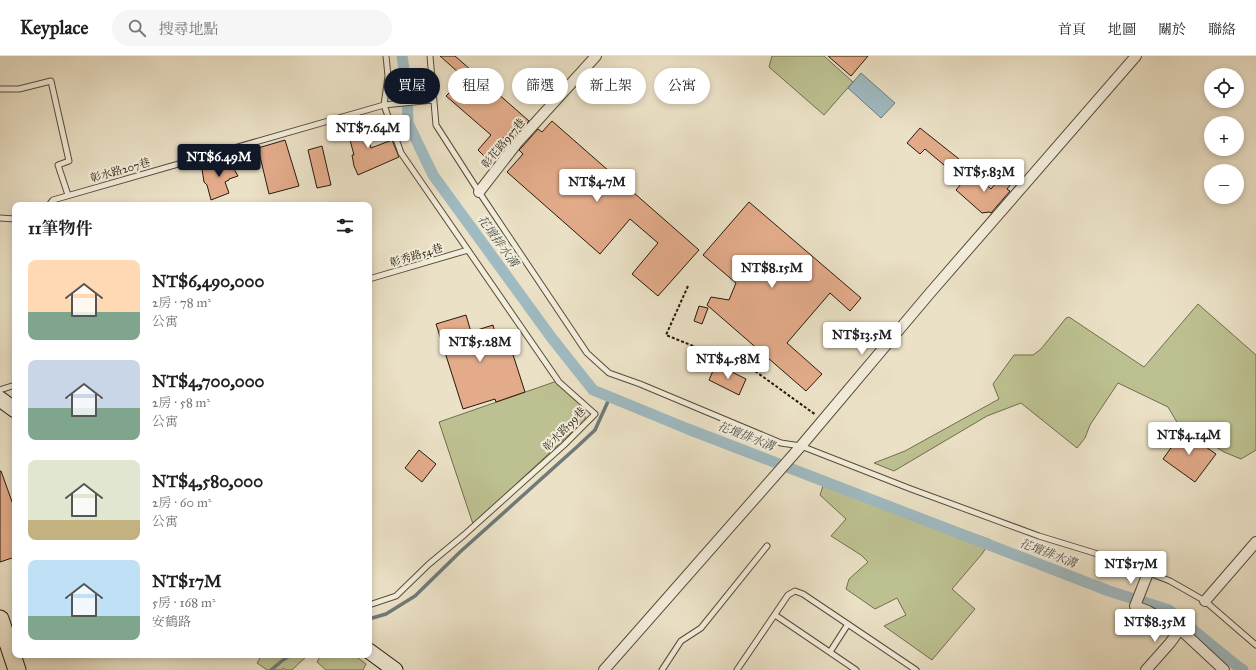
<!DOCTYPE html>
<html lang="zh-TW">
<head>
<meta charset="utf-8">
<style>
	body { margin:0; font-family:"IM FELL Great Primer","Noto Serif TC",serif; background:#f6f6f6; color:#202124; height:100vh; display:flex; flex-direction:column; font-size:15px; white-space:nowrap }
	* { box-sizing:border-box; margin:0 }
	p { font-size:13px; color:#757577 }
	.icon { flex:none; width:22px; height:22px; fill:none; stroke:currentColor; stroke-width:2; stroke-linecap:round; stroke-linejoin:round }
	.map { position:relative; flex:1; overflow:hidden }
	.details { position:absolute; left:12px; top:146px; width:360px; height:456px; display:flex; flex-direction:column; background:#fff; border-radius:8px; box-shadow:0 2px 6px #0003 }
	.details>* { flex:none }
	.banner { position:absolute; left:384px; top:12px; width:380px; height:36px; display:flex; gap:8px }
	.tools { position:absolute; left:1204px; top:12px; display:grid; gap:8px }
	.tools a { display:grid; place-items:center; width:40px; height:40px; border-radius:50%; background:#fff; box-shadow:0 2px 6px #0003; font-size:20px }
	.price { position:absolute; translate:-50% -34px; padding:0 9px; border-radius:4px; background:#fff; color:#222; font-size:13px; line-height:26px; filter:drop-shadow(0 1px 2px #0008) }
	.price::after { content:''; position:absolute; left:50%; top:24px; width:12px; height:9px; margin-left:-6px; background:inherit; clip-path:polygon(0 0,100% 0,50% 100%) }
	.price.selected { background:#111827; color:#fff }
	ul { padding:0; list-style:none }
	li { display:flex; align-items:center; gap:12px; height:100px; padding:0 16px }
	li span { display:grid; place-items:center; flex:none; width:112px; height:80px; border-radius:8px; color:#555 }
	li>.icon { margin-inline-start:auto }
	span .icon { width:48px; height:48px; fill:#fffc; stroke-width:1 }
	li b { font-size:17px }
	h2 { display:flex; justify-content:space-between; align-items:center; height:48px; padding:0 16px; font-size:17px }
	.chip { padding:0 14px; border-radius:18px; background:#fff; box-shadow:0 2px 6px #0003; font-size:14px; line-height:36px }
	.chip.selected { background:#111827; color:#fff }
	header { display:flex; align-items:center; gap:24px; box-sizing:border-box; height:56px; padding:0 20px; background:#fff; border-bottom:1px solid #e0e0e0 }
	header strong { font-size:19px }
	nav { display:flex; gap:22px; margin-inline-start:auto; font-size:14px }
	.search { width:280px; height:36px; background:#f6f6f6; display:flex; align-items:center; gap:10px; box-sizing:border-box; padding:0 14px; border-radius:22px; color:#757577; font-size:15px }
	.map>svg:first-child { display:block }
	.green { fill:#bdc191; stroke:#726e4e }
	.water { fill:#9fbac1; stroke:#6f7a79 }
	.lines { fill:none; stroke-linecap:round; stroke-linejoin:round }
	.stream { stroke:#6f7a79; stroke-width:3.5 }
	.canal { stroke:#9fbac1; stroke-width:11 }
	.building { fill:#e3ab8a; stroke:#261a0c }
	.lane-casing { stroke:#574c3a; stroke-width:7 }
	.street-casing { stroke:#574c3a; stroke-width:12 }
	.secondary-casing { stroke:#261a0c; stroke-width:17 }
	.primary-casing { stroke:#261a0c; stroke-width:19 }
	.path { stroke:#261a0c; stroke-width:2; stroke-dasharray:3 2; stroke-linecap:butt }
	.lane { stroke:#f2ecda; stroke-width:5 }
	.street { stroke:#f2ecda; stroke-width:10 }
	.secondary { stroke:#f2ecda; stroke-width:15 }
	.primary { stroke:#ebe1c6; stroke-width:17 }
	.labels { text-anchor:middle; stroke-width:4; stroke-linejoin:round; paint-order:stroke }
	.street-label { font-size:11px; fill:#261a0c; stroke:#f2ecda }
	.water-label { font-size:12px; font-style:italic; fill:#50524b; stroke:#f2ecda }
</style>
</head>
<body>
<header>
<strong>Keyplace</strong>
<div class="search"><svg class="icon" aria-label="search" viewBox="0 0 24 24"><circle cx="10" cy="10" r="6"/><path d="M15 15l6 6"/></svg>搜尋地點</div>
<nav><a>首頁</a><a>地圖</a><a>關於</a><a>聯絡</a></nav>
</header>
<div class="map">
<svg width="1256" height="614" viewBox="0 0 1256 614">
	<rect width="100%" height="100%" fill="#ebe1c6"/>
	<filter id="stains"><feTurbulence type="fractalNoise" baseFrequency=".005" numOctaves="4"/><feColorMatrix values="0 0 0 0 .2 0 0 0 0 .09 0 0 0 0 .02 0 0 0 .5 -.17"/></filter>
	<radialGradient id="worn" r=".72"><stop offset=".6" stop-color="#630" stop-opacity="0"/><stop offset="1" stop-color="#630" stop-opacity=".3"/></radialGradient>
	<path class="green" d="M772,0H824L853,26L824,59L769,11Z
		M1198,248L1256,299V394L1241,403L1224,396L1178,368L1168,351L1118,327L1090,369L1085,382L1077,392L1021,347L987,360L894,415L874,407L905,395L999,343L993,328L1014,299H1033L1041,293L1066,262L1069,261L1144,311Z
		M560,324L586,353L585,364L473,468L439,366Z
		M825,424L991,484L982,498L952,533L975,553L932,604L884,570L906,559L897,542L875,553L846,533L849,523L868,506L861,499L831,480L846,463L820,439Z
		M262,599H308L292,614H286L283,612L282,614H267L257,607Z
		M321,599H354L366,608L363,614H326L317,606Z"/>
	<path class="water" d="M861,17L895,47L881,62L848,32Z"/>
	<g class="lines">
		<path class="stream" d="M369,563L386,558L415,540L460,496L579,389L595,374L610,341
			M271,614L283,604L291,599"/>
		<path class="canal" d="M402,0L407,32L408,67L433,119L551,281L593,334L688,373L1109,535L1169,554L1236,609L1243,614"/>
	</g>
	<path class="building" d="M440,0H455L529,65L510,86L504,81L491,93L485,101L478,94L491,79L446,40L452,34L449,31L459,17Z
		M828,0H868L851,20Z
		M363,64L371,92L392,84L399,101L358,119L354,110L352,99H354L346,69Z
		M552,65L699,194L658,240L632,218L658,187L630,163L600,198L507,116L523,98L519,94L522,91L538,73L542,76Z
		M920,72L959,103L950,114L925,93L920,98L907,87Z
		M285,84L299,130L269,138L258,92Z
		M322,90L331,129L317,132L308,94Z
		M232,103L234,113L238,120L229,123V124L225,126L229,137L211,144L207,129L204,126L202,113Z
		M971,116L991,133L1002,120L1011,128L1007,133L1010,135L991,157L989,156L982,157L956,134Z
		M749,146L861,242L850,255L830,237L787,287L822,318L806,335L707,249L711,241L729,244L736,227L703,199Z
		M699,250L708,252L702,268L694,265Z
		M466,259L471,276L493,269L497,284L507,280L525,336L496,346L495,343L463,353L436,268Z
		M716,308L746,323L739,339L709,324Z
		M1183,375L1216,398L1195,426L1163,403Z
		M419,394L436,408L422,426L405,412Z
		M0,415H1L15,454V501L0,506Z"/>
	<g class="lines">
		<g class="lane-casing">
			<path id="lane" d="M430,0L436,69L479,136L587,297L609,317L640,328L781,387L801,390L911,433L1039,480L1114,503L1170,525L1205,545L1256,589
				M0,33H19L51,25L69,105L58,109L68,139
				M49,149L53,144L384,49L433,44
				M0,162L15,163
				M369,223L468,194
				M0,334L15,329
				M369,549L396,540L429,508L464,479L564,389L595,358L559,326L401,97L384,49L388,20L386,0
				M775,559L856,614
				M830,596L848,568
				M662,614L681,585L701,572L767,490
				M737,614L788,539L795,535L803,538L916,614"/>
		</g>
		<g class="street-casing">
			<path id="street" d="M479,136L517,87L596,0
				M1148,517L1135,550L1148,555L1180,573L1224,614
				M1205,545L1256,486
				M604,614L801,390L930,237L1136,0
				M1146,614L1170,587L1180,573"/>
		</g>
		<g class="secondary-casing">
			<path id="secondary" d="M0,343L15,354
				M369,595L395,614"/>
		</g>
		<g class="primary-casing">
			<path id="primary" d="M0,563L17,614"/>
		</g>
		<path class="path" d="M688,230L666,279L755,315L816,359"/>
		<use href="#lane" class="lane"/>
		<use href="#street" class="street"/>
		<use href="#secondary" class="secondary"/>
		<use href="#primary" class="primary"/>
	</g>
	<g class="labels">
		<g class="street-label">
			<text transform="translate(503 87) rotate(-50)" y="4">彰花路957巷</text>
			<text transform="translate(120 114) rotate(-16)" y="4">彰水路207巷</text>
			<text transform="translate(416 199) rotate(-17)" y="4">彰秀路54巷</text>
			<text transform="translate(564 373) rotate(-46)" y="4">彰水路99巷</text>
		</g>
		<g class="water-label">
			<text transform="translate(498 185) rotate(54)" y="4">花壇排水溝</text>
			<text transform="translate(746 380) rotate(21)" y="4">花壇排水溝</text>
			<text transform="translate(1048 497) rotate(21)" y="4">花壇排水溝</text>
		</g>
	</g>
	<rect width="100%" height="100%" filter="url(#stains)"/>
	<rect width="100%" height="100%" fill="url(#worn)"/>
</svg>
<div class="tools">
<a><svg class="icon" aria-label="locate" viewBox="0 0 24 24"><circle cx="12" cy="12" r="6"/><path d="M12 2v4M12 18v4M2 12h4M18 12h4"/></svg></a>
<a>+</a>
<a>−</a>
</div>
<b class="price" style="left:368px;top:93px">NT$7.64M</b>
<b class="price selected" style="left:219px;top:122px">NT$6.49M</b>
<b class="price" style="left:984px;top:137px">NT$5.83M</b>
<b class="price" style="left:597px;top:147px">NT$4.7M</b>
<b class="price" style="left:772px;top:233px">NT$8.15M</b>
<b class="price" style="left:862px;top:300px">NT$13.5M</b>
<b class="price" style="left:480px;top:307px">NT$5.28M</b>
<b class="price" style="left:728px;top:324px">NT$4.58M</b>
<b class="price" style="left:1189px;top:400px">NT$4.14M</b>
<b class="price" style="left:1131px;top:529px">NT$17M</b>
<b class="price" style="left:1155px;top:587px">NT$8.35M</b>
<div class="banner">
<a class="chip selected">買屋</a>
<a class="chip">租屋</a>
<a class="chip">篩選</a>
<a class="chip">新上架</a>
<a class="chip">公寓</a>
</div>
<section class="details">
<h2>11筆物件<svg class="icon" aria-label="filters" viewBox="0 0 24 24"><path d="M4 7h16M4 17h16"/><circle cx="9" cy="7" r="2"/><circle cx="15" cy="17" r="2"/></svg></h2>
<ul>
<li><span style="background:linear-gradient(#ffd9b3 65%,#7fa58c 0)"><svg class="icon" aria-label="home" viewBox="0 0 24 24"><path d="M3 11l9-7 9 7M6 9v11h12V9"/></svg></span><div><b>NT$6,490,000</b><p>2房 · 78 m²</p><p>公寓</p></div></li>
<li><span style="background:linear-gradient(#c9d6e8 60%,#7fa58c 0)"><svg class="icon" aria-label="home" viewBox="0 0 24 24"><path d="M3 11l9-7 9 7M6 9v11h12V9"/></svg></span><div><b>NT$4,700,000</b><p>2房 · 58 m²</p><p>公寓</p></div></li>
<li><span style="background:linear-gradient(#dfe7d0 75%,#c2b280 0)"><svg class="icon" aria-label="home" viewBox="0 0 24 24"><path d="M3 11l9-7 9 7M6 9v11h12V9"/></svg></span><div><b>NT$4,580,000</b><p>2房 · 60 m²</p><p>公寓</p></div></li>
<li><span style="background:linear-gradient(#bfe0f5 70%,#7fa58c 0)"><svg class="icon" aria-label="home" viewBox="0 0 24 24"><path d="M3 11l9-7 9 7M6 9v11h12V9"/></svg></span><div><b>NT$17M</b><p>5房 · 168 m²</p><p>安鶴路</p></div></li>
</ul>
</section>
</div>
</body>
</html>
